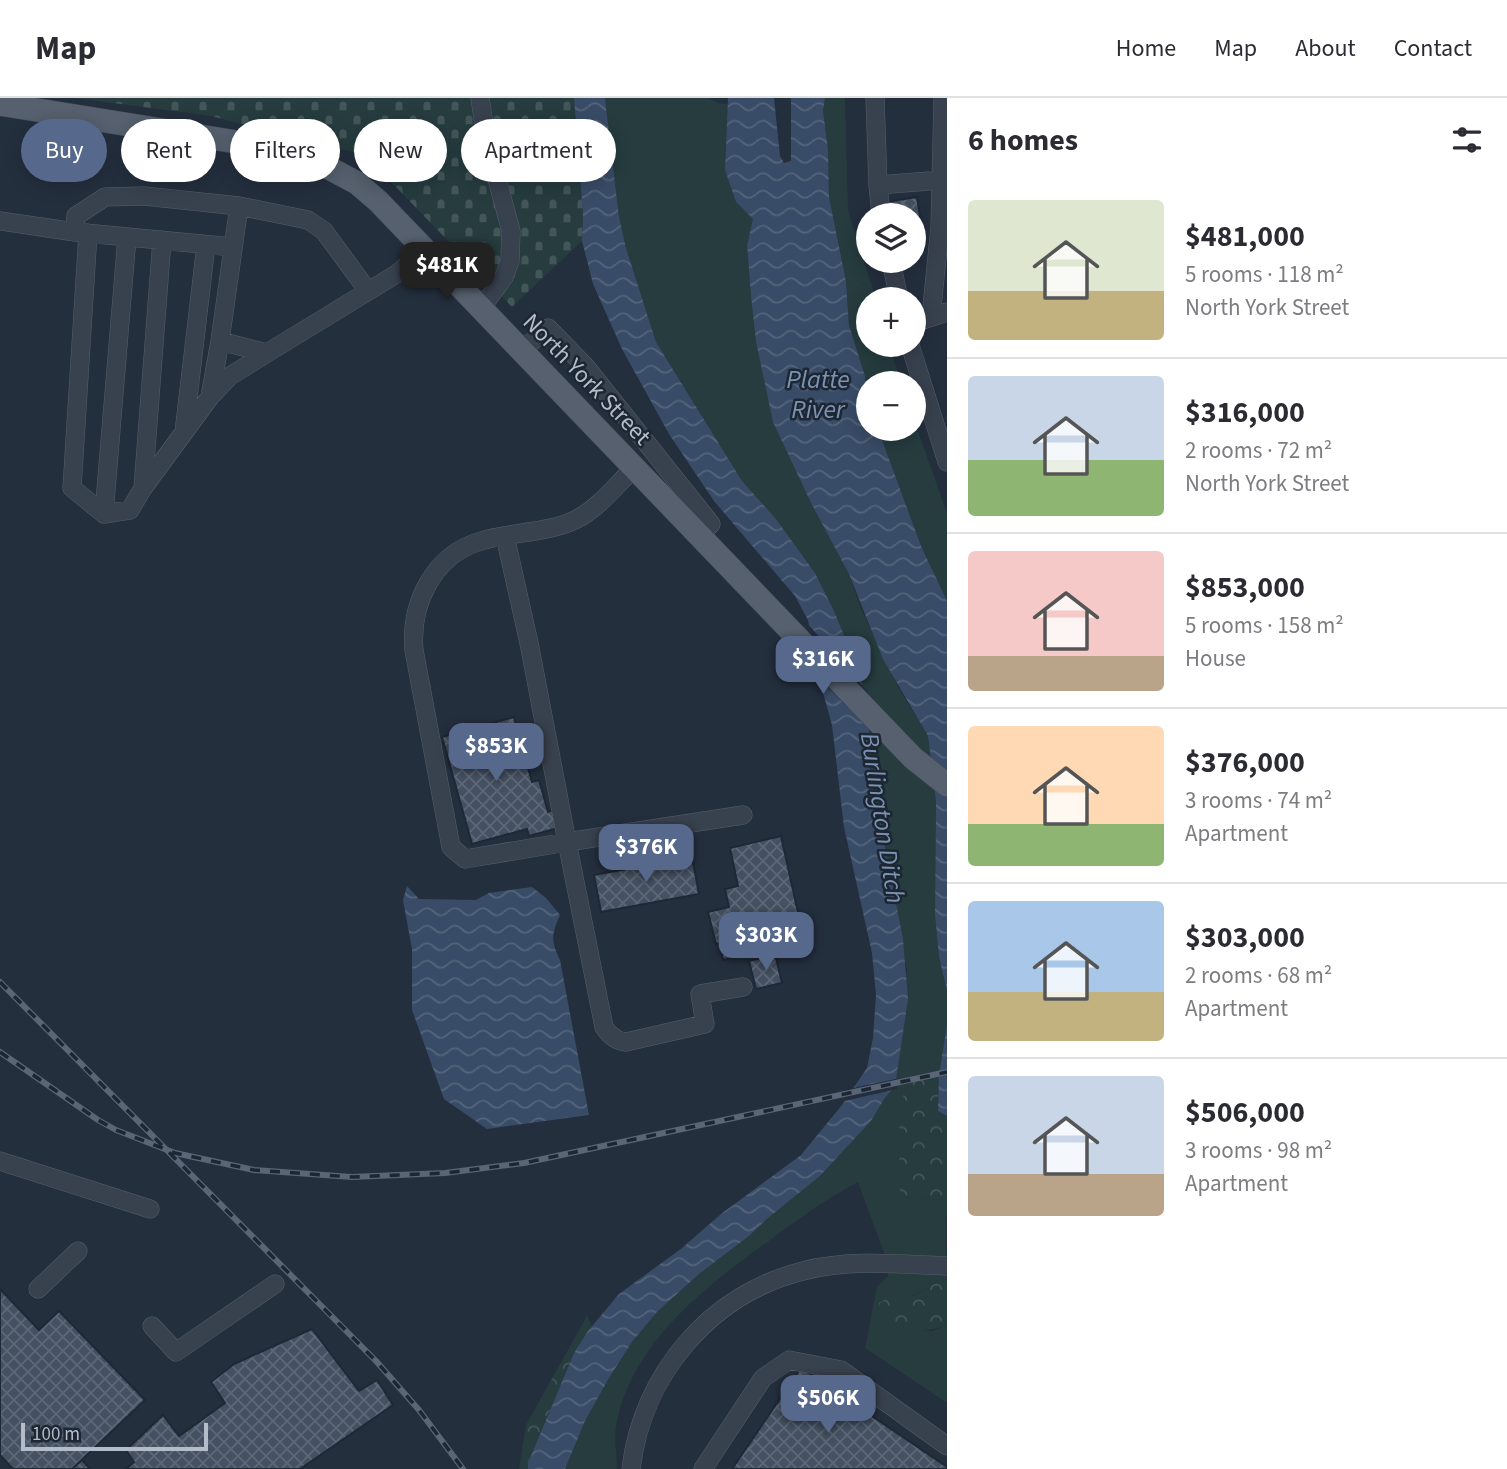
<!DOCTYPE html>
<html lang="en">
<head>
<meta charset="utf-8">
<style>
	body { margin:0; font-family:"Source Sans 3",sans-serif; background:#f7f7f7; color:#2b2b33; height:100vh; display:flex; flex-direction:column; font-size:26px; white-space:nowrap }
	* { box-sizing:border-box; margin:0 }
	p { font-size:23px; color:#7c7c81 }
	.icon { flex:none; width:38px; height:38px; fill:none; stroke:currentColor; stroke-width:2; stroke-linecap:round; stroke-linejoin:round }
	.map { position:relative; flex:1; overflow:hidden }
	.sheet { display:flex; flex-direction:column; background:#fff; width:560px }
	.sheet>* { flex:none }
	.banner { position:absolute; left:21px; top:21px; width:665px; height:63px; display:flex; gap:14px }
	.controls { position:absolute; left:856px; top:105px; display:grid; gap:14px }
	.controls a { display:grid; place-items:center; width:70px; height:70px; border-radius:50%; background:#fff; box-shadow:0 4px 18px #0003; font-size:35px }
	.scale { position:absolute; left:21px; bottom:18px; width:187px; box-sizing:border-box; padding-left:7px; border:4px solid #b4bcc9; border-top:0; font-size:19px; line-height:24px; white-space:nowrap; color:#b4bcc9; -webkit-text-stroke:5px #1d2633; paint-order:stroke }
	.price { position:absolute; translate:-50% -60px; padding:0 16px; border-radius:14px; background:#56698c; color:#fff; font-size:23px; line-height:46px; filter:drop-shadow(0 2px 4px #0008) }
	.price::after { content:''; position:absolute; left:50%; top:42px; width:21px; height:16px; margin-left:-10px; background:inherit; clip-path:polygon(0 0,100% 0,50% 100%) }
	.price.current { background:#222; color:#fff }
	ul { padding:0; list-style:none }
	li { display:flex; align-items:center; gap:21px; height:175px; padding:0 21px }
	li+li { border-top:2px solid #e1e1e2 }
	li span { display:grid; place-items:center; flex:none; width:196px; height:140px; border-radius:7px; color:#555 }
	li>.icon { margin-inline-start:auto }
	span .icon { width:84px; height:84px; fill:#fffc; stroke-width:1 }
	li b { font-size:30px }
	h2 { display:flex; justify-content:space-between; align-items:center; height:84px; padding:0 21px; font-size:30px }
	.tag { padding:0 24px; border-radius:32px; background:#fff; box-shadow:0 4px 18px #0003; font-size:24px; line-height:63px }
	.tag.current { background:#56698c; color:#fff }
	header { display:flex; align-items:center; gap:42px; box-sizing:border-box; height:98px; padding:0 35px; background:#fff; border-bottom:2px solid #e1e1e2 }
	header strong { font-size:33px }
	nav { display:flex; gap:38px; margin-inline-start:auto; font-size:24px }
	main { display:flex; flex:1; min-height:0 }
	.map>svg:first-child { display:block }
	.green { fill:#263c3f }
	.forest { fill:url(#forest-crowns) }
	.cemetery { fill:url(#cemetery-stones) }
	.water { fill:url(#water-waves) }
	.pier { fill:#242f3e }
	.building { fill:url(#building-cross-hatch); stroke:#1f2835; stroke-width:2 }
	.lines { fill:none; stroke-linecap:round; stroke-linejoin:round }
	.minor-casing { stroke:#565f6c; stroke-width:19 }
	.major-casing { stroke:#414a57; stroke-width:24 }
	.minor { stroke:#38414e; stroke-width:18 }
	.major { stroke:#56606e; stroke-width:23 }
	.rail-casing { stroke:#5a6575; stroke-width:6 }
	.rail { stroke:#1d2633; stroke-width:3.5; stroke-dasharray:10; stroke-linecap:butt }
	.labels { text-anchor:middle; stroke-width:5; stroke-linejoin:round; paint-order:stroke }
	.street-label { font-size:24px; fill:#b4bcc9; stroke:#1d2633 }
	.water-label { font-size:26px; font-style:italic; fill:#7c92b1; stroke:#1d2633 }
</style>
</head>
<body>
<header>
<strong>Map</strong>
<nav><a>Home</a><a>Map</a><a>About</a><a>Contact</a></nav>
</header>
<main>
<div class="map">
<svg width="947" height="1371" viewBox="0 0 947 1371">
	<defs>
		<pattern id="forest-crowns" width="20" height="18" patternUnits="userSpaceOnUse" patternTransform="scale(1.75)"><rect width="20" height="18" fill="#263c3f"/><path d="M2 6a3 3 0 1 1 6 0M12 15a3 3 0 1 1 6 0" fill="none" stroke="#435659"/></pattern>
		<pattern id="cemetery-stones" width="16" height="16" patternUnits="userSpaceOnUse" patternTransform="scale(1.75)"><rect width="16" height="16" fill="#263c3f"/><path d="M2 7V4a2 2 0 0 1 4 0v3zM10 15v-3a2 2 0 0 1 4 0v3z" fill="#435659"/></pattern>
		<pattern id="water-waves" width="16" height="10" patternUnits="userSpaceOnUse" patternTransform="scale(1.75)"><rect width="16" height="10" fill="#394c67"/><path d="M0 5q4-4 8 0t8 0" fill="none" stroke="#53647b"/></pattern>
		<pattern id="building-cross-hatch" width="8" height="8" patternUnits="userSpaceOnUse" patternTransform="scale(1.75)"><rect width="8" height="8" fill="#455162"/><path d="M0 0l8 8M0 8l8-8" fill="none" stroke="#5d6877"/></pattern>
	</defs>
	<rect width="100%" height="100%" fill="#242f3e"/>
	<path class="green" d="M605,0H709L718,5L728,6L725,72L736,104L753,121L747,147L751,198L756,244L773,323L811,405L849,476L860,508L898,589L928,638L936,704L935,817L939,859L947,893V926L939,977L900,1029V1096L916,1102L946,1101L947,1185H936L912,1198L896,1195L880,1205L879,1227L932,1233L947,1227V1305L865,1250L877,1188L888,1178L884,1155L858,1084C826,1101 798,1121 769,1143C706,1188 634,1243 617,1323C613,1338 617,1356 617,1371H565L585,1323L609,1280L632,1244L657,1214L699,1176L749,1138L768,1120L820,1078L871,1023L884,1001L895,988L907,871L869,667V614L859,573L834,513L815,475L776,421L742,383L656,244L626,150L619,119Z
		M825,0H845L848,112L876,201H868V247H889L901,285H868V301L865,278L849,227L846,183L829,99L828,51L823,13Z
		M914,322L947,415V503L921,448L878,331H914Z"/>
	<path class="forest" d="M939,977L938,1013L947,1018V1132L945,1101L916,1102L900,1096C900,1060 895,1020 907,985Z
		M936,1185H947V1227C923,1236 904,1232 879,1227V1205L896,1195L913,1198Z
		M587,1218L592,1228L574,1255L528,1365V1371H519L526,1327Z"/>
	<path class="cemetery" d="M75,0H574L583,117L582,143L512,209L365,57L211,18Z"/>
	<path class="water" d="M574,0H605L619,119L626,150L656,244L742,383L776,421L815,475L834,513L859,573L869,614V667L903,841L908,901L895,988L884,1001L871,1023L820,1078L768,1120L749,1138L699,1176L657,1214L632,1244L609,1280L585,1323L565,1371H528V1365L574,1255L588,1233L619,1196L682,1150L721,1116L801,1057L842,1007L867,970L873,940L876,897L872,855L844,729L832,627L821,587L808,522L795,498L714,403L669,336L622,251L593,186L582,143L583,117Z
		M728,0H774L780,58L784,65L791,63V0H825L823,13L828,51L829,99L846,183L849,227L865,278L868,331H878L921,448L947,503V893L939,859L935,817L936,704L928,638L883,561L849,476L811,405L773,324L756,244L751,198L747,147L753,121L736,104L725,72Z
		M407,788L419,801L476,802L489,795L532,789L546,800L560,817C551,837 551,843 560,862L589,1017L487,1031L444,1001L412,912V851L403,802Z
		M947,926V1018L938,1013L939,977Z"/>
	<path class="pier" d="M807,525L868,594L873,634L815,577Z
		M900,980L897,991L840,1004L848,991Z"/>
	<path class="building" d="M917,99L924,145L914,147V117H888L886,104Z
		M514,619L532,684L539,682L548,714L553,712L558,730L529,738L527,731L472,746L442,639Z
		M781,738L801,828H798L802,846L790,848L788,838L781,840V843L740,853L741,858L723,862L720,845L716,846L708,814L729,809L725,791L738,788L730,750Z
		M692,759L699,796L601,814L594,777Z
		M775,856L782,885L756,891L749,863Z
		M0,1191L39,1232L59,1213L145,1302L72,1371H13L0,1357Z
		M312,1231L359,1293L377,1282L393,1307L300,1371H126L134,1364L126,1352L163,1317L179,1338L225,1305L211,1284L234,1266Z
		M801,1270L947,1369V1371H732Z
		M82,1362L90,1371H72Z"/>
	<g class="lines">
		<g class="minor-casing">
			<path id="minor" d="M480,0L486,40L511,133L510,163L504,179L482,209
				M875,0L878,87L929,83
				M878,87L881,117
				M0,123L75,134L233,149
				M75,134L76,118L105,99L144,98L239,108
				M88,135L72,390L104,416L130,412L143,390L210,299L220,243
				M891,163L899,201
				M368,193L324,133L308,122L239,108L220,243L267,255L398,175L425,151
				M931,219L940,129L943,0
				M914,225L947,214
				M910,247L947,364
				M523,251L548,230L586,269L711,426L700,437
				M210,299L230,278L267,255
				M184,334L206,147
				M143,390L162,142
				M104,416L127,139
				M505,438L529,545L567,744L465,761L451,749L414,552C410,506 433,457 481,443C510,434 548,435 575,422C598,411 617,386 635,369
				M743,717L567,744L604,929C609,937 616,943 626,944L705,926L700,896L743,889
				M0,1063L150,1111
				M38,1191L78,1153
				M152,1228L176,1254L275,1186
				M631,1371C642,1277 710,1196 803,1173C849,1161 899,1166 947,1168
				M703,1371L763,1280L789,1262L841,1272L947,1348"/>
		</g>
		<g class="major-casing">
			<path id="major" d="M0,6L261,48L329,70L357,85L378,103L913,660L947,687"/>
		</g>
		<use href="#minor" class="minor"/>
		<use href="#major" class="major"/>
		<g class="rail-casing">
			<path id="rail" d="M0,884L376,1263L419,1312L463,1371
				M0,954L98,1022L116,1032L175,1055L254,1072L352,1079L445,1075L524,1065L947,974"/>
		</g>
		<use href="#rail" class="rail"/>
	</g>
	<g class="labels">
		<g class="street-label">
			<text transform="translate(587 281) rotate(46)" y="8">North York Street</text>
		</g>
		<g class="water-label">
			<text x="818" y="290">Platte<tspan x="818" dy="30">River</tspan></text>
			<text transform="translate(883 720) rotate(81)" y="9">Burlington Ditch</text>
		</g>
	</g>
</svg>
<div class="controls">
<a><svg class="icon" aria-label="layers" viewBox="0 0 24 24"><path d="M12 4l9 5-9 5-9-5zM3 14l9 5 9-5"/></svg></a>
<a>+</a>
<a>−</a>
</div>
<div class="scale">100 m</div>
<b class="price current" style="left:447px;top:204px">$481K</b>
<b class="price" style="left:823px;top:598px">$316K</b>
<b class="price" style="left:496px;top:685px">$853K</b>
<b class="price" style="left:646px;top:786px">$376K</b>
<b class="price" style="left:766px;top:874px">$303K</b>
<b class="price" style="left:828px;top:1337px">$506K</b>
<div class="banner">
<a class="tag current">Buy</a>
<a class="tag">Rent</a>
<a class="tag">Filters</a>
<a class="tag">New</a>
<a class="tag">Apartment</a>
</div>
</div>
<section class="sheet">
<h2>6 homes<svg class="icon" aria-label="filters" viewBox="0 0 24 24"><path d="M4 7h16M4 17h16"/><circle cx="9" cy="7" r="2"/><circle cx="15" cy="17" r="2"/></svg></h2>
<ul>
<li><span style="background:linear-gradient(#dfe7d0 65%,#c2b280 0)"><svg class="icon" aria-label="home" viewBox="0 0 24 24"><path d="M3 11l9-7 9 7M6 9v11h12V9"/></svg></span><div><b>$481,000</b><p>5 rooms · 118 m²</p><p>North York Street</p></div></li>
<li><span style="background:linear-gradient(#c9d6e8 60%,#8fb573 0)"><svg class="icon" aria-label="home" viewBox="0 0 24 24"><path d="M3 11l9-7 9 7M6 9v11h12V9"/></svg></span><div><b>$316,000</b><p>2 rooms · 72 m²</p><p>North York Street</p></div></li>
<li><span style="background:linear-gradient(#f6c9c9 75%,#b9a48a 0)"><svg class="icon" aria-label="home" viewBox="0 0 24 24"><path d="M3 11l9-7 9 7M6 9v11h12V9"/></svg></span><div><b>$853,000</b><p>5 rooms · 158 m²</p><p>House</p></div></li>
<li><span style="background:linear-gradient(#ffd9b3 70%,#8fb573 0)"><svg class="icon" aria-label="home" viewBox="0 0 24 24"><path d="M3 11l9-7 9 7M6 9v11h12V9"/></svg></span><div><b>$376,000</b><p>3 rooms · 74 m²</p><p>Apartment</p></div></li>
<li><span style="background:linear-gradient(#a9c7e8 65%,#c2b280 0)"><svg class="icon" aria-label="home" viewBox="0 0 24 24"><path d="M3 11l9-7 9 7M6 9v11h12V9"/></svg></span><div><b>$303,000</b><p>2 rooms · 68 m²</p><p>Apartment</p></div></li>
<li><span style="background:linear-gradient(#c9d6e8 70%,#b9a48a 0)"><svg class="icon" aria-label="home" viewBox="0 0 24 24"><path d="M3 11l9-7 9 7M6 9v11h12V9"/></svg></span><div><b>$506,000</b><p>3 rooms · 98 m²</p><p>Apartment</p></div></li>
</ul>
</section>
</main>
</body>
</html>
